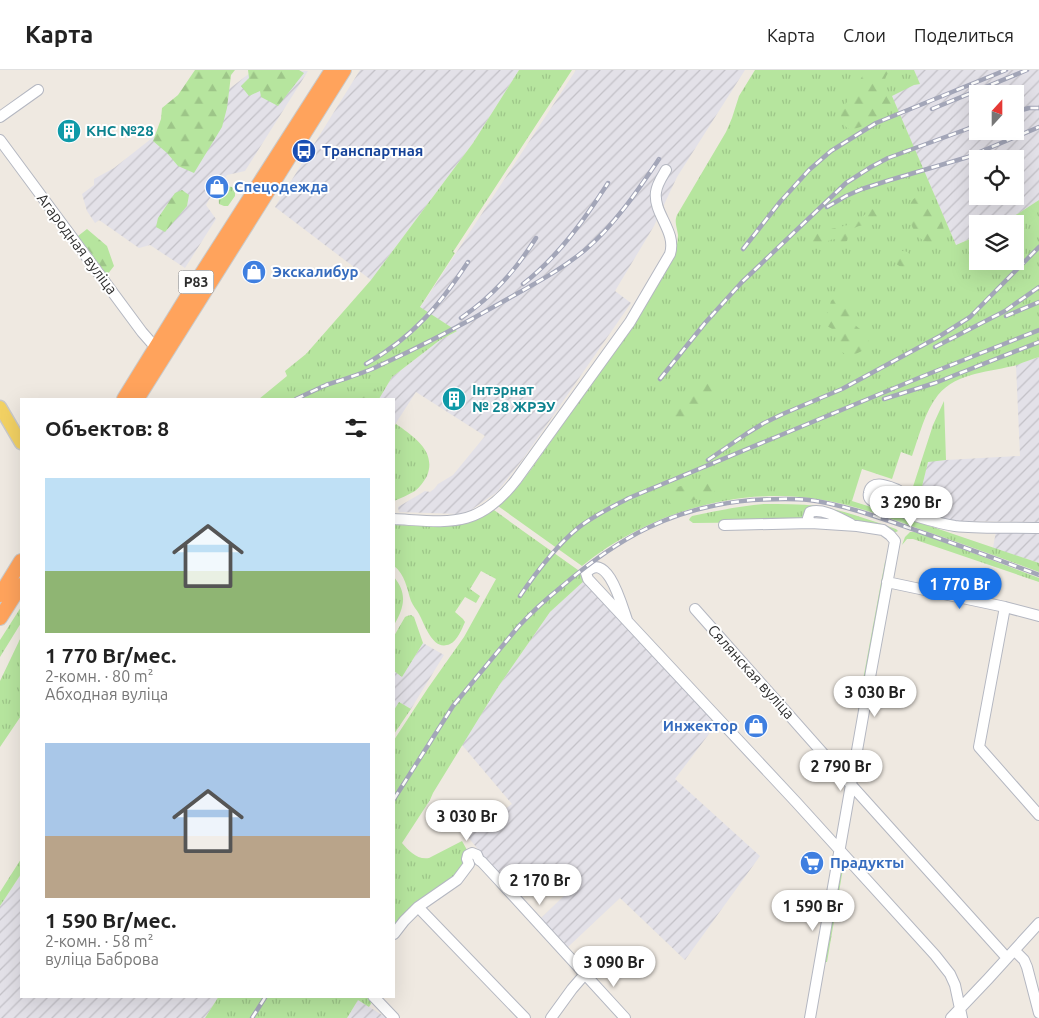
<!DOCTYPE html>
<html lang="ru">
<head>
<meta charset="utf-8">
<style>
	body { margin:0; font-family:Ubuntu,sans-serif; background:#f6f6f6; color:#222; height:100vh; display:flex; flex-direction:column; font-size:19px; white-space:nowrap }
	* { box-sizing:border-box; margin:0 }
	p { font-size:16px; color:#767676 }
	.icon { flex:none; width:28px; height:28px; fill:none; stroke:currentColor; stroke-width:2; stroke-linecap:round; stroke-linejoin:round }
	.map { position:relative; flex:1; overflow:hidden }
	.drawer { position:absolute; left:20px; top:328px; width:375px; height:600px; display:flex; flex-direction:column; background:#fff; border-radius:0px; box-shadow:0 5px 20px #0002 }
	.drawer>* { flex:none }
	.needle { width:32px; rotate:21deg }
	.fabs { position:absolute; left:969px; top:15px; display:grid; gap:10px }
	.fabs a { display:grid; place-items:center; width:55px; height:55px; border-radius:0px; background:#fff; box-shadow:0 5px 20px #0002; font-size:25px }
	.price { position:absolute; translate:-50% -42px; padding:0 11px; border-radius:18px; background:#fff; color:#222; font-size:16px; line-height:32px; filter:drop-shadow(0 1px 2px #0008) }
	.price::after { content:''; position:absolute; left:50%; top:30px; width:15px; height:11px; margin-left:-8px; background:inherit; clip-path:polygon(0 0,100% 0,50% 100%) }
	.price.current { background:#1a73e8; color:#fff }
	ul { padding:0; list-style:none }
	li { display:grid; align-content:center; gap:10px; height:265px; padding:0 25px }
	li span { display:grid; place-items:center; height:155px; border-radius:0px; color:#555 }
	li>.icon { margin-inline-start:auto }
	span .icon { width:90px; height:90px; fill:#fffc; stroke-width:1 }
	li b { font-size:21px }
	h2 { display:flex; justify-content:space-between; align-items:center; height:60px; padding:0 25px; font-size:21px }
	header { display:flex; align-items:center; gap:30px; box-sizing:border-box; height:70px; padding:0 25px; background:#fff; border-bottom:1px solid #e0e0e0 }
	header strong { font-size:24px }
	nav { display:flex; gap:28px; margin-inline-start:auto; font-size:18px }
	.map>svg:first-child { display:block }
	.industrial { fill:url(#industrial-furrows); fill-rule:evenodd }
	.grass { fill:url(#grass-tufts) }
	.forest { fill:url(#forest-firs) }
	.lines { fill:none; stroke-linecap:round; stroke-linejoin:round }
	.minor-casing { stroke:#b4b7c1; stroke-width:12 }
	.major-casing { stroke:#c9c9c9; stroke-width:15 }
	.highway-casing { stroke:#c9c9c9; stroke-width:16 }
	.minor { stroke:#fff; stroke-width:10 }
	.major { stroke:#f2d163; stroke-width:12 }
	.highway { stroke:#ffa35c; stroke-width:14 }
	.rail-casing { stroke:#a3a6b8; stroke-width:4.5 }
	.rail { stroke:#fff; stroke-width:2.5; stroke-dasharray:8; stroke-linecap:butt }
	.labels { text-anchor:middle; stroke-width:4; stroke-linejoin:round; paint-order:stroke }
	.shield { fill:#fff; stroke:#6d6d6d; stroke-width:1 }
	.shield-label { font-size:14px; font-weight:bold; fill:#2e2e2e }
	.culture-label { font-size:15px; font-weight:bold; fill:#0d838f; stroke:#fff; text-anchor:start }
	.transit-label { font-size:15px; font-weight:bold; fill:#164399; stroke:#fff; text-anchor:start }
	.shop-label { font-size:15px; font-weight:bold; fill:#366cbe; stroke:#fff; text-anchor:start }
	.street-label { font-size:15px; fill:#2e2e2e; stroke:#fff }
</style>
</head>
<body>
<header>
<strong>Карта</strong>
<nav><a>Карта</a><a>Слои</a><a>Поделиться</a></nav>
</header>
<div class="map">
<svg width="1039" height="948" viewBox="0 0 1039 948">
	<defs>
		<pattern id="industrial-furrows" width="10" height="10" patternUnits="userSpaceOnUse" patternTransform="scale(1.25)"><rect width="10" height="10" fill="#e3e1e8"/><path d="M-1 1l2-2M0 10L10 0M9 11l2-2" fill="none" stroke="#c3c1c7"/></pattern>
		<pattern id="grass-tufts" width="24" height="20" patternUnits="userSpaceOnUse" patternTransform="scale(1.25)"><rect width="24" height="20" fill="#b6e59e"/><path d="M3 7l-1-3M5 7V3M7 7l1-3M15 17l-1-3M17 17v-4M19 17l1-3" fill="none" stroke="#9dc588"/></pattern>
		<pattern id="forest-firs" width="22" height="20" patternUnits="userSpaceOnUse" patternTransform="scale(1.25)"><rect width="22" height="20" fill="#b6e59e"/><path d="M5 1l3.5 6h-7zM16 11l3.5 6h-7z" fill="#9dc588"/></pattern>
	</defs>
	<rect width="100%" height="100%" fill="#efe9e1"/>
	<path class="industrial" d="M254,0L308,1L245,101L227,105L222,113L223,115L218,123L214,121L206,135L216,149L185,198L150,175L139,178L99,150L95,153L87,141L82,124L94,115V109L114,98L161,61L166,67Z
		M360,0H519L473,73L371,210L275,137Z
		M576,0H745L677,107L654,156L615,221L631,233L523,389L497,422L471,440L459,444L399,442L398,437L425,421L430,422L434,419L438,414L453,405L485,366L416,322L394,356V329H379L392,307L440,270L457,261L420,238Z
		M892,0H1039V130L1002,154H978L977,166L956,175L885,11ZM978,24H1015V61H978ZM978,89H1015V126H978Z
		M1039,287V452L954,451L916,441L928,391L1020,386L1016,295Z
		M996,461L1039,463V493L993,478Z
		M585,510L718,652L675,709L760,786L685,890L620,828L568,877L541,848L569,821L543,795L516,821L491,795L467,766L512,734L462,675L498,617L550,542Z
		M423,573L444,585L411,639L399,632L394,640V601L402,607Z
		M21,804V926H219L205,948H0V836Z
		M358,930L387,948H347Z"/>
	<path class="grass" d="M519,0H572L453,182L455,183L420,237L457,261L440,270L392,307L379,329H259L287,306L285,301L306,284L371,210L473,73Z
		M755,0H914L920,14L914,15L892,26L956,175L977,166L978,191H1015V154H1002L1039,130V287C1032,289 1024,292 1017,295C991,302 957,302 938,325C925,341 919,366 912,386L901,382L892,409L862,399L852,431L909,449L1039,493V502C1001,488 963,474 925,461C892,449 858,436 823,430C740,415 647,443 582,496L498,436L517,418L532,398L623,269L673,186C676,179 678,173 678,165C677,157 674,152 677,145L726,62L732,48L739,26Z
		M226,116L232,117L235,120V126L228,136H224L219,134C218,126 220,121 226,116Z
		M944,331L946,390L928,392L916,441L910,437L909,429L933,355Z
		M396,354C413,366 437,381 427,406C424,411 420,417 415,421C408,425 401,428 394,431V356Z
		M764,434C782,434 800,434 818,436C845,441 870,450 896,459L898,461L896,462H891L860,453L825,441L801,452L693,453L689,450L690,448L692,446C716,441 740,436 764,434Z
		M494,440L523,461L578,500L582,504L585,510L550,542L498,617L433,723L430,730L402,773C409,781 417,790 429,788L462,771L467,780L463,795L458,803L394,856V670L428,618L464,567L496,509L481,501L470,519L480,526L476,533L465,527L455,542L463,549L465,552C462,559 457,571 450,574C433,582 425,555 419,544C417,540 413,536 411,531C407,519 405,504 394,496V455L425,456L478,448Z
		M910,462H915L936,469L1039,508V512L913,469H907L902,475L905,467Z
		M889,483L865,615H862L882,507L885,492Z
		M394,507C408,524 404,538 394,555Z
		M21,537V553L0,587V570Z
		M411,545L414,547L423,573L402,607L394,601V566L405,547L407,546Z
		M21,567V646L0,677V611Z
		M399,632L411,639L394,664V640Z
		M21,789V804L0,836V822Z
		M842,791L844,793L827,892H824Z
		M219,926H367L372,932L369,937L358,930L347,948H205Z"/>
	<path class="forest" d="M195,0H235L231,5L227,38L222,57L194,103L178,96L167,83L153,71L161,49L162,38L178,25Z
		M248,0H299L304,3L278,36L261,27L260,21L249,26L241,16L249,8Z
		M866,0H890C888,3 885,7 885,11C884,15 887,18 888,22C895,38 889,43 875,50C867,54 859,59 849,59C843,55 840,50 841,42Z
		M182,120L189,125L187,136L165,162L156,157L158,148L175,123Z
		M920,125C924,126 927,126 930,130C934,134 945,156 944,162C944,165 940,169 937,171C916,182 896,133 920,125Z
		M871,139C878,139 880,147 877,152C861,158 853,151 847,171C841,175 839,170 833,169L818,175L813,172V165C818,158 823,159 831,159C834,158 849,155 852,154C859,151 865,144 871,139Z
		M87,159L107,176L114,196L107,205L78,166Z
		M895 189a8 8 0 1 1 16 0a8 8 0 1 1-16 0Z
		M838,225H845C850,229 857,235 857,242C857,246 854,250 854,254C859,259 866,262 868,269C871,278 857,285 849,285C846,285 845,284 842,282C837,275 838,266 834,261C832,258 827,256 823,254L822,251L828,242L831,231Z
		M704,311C711,312 718,313 722,321L719,327L708,331L701,339L691,340L689,343L687,351C669,361 673,334 680,325C685,319 696,313 704,311Z
		M366,314C375,315 379,320 375,329H337L343,326L353,324Z
		M706,408C710,409 714,410 716,414C721,425 697,428 690,432C686,434 681,438 676,437C666,436 667,424 673,420C678,415 685,416 692,414C697,413 701,410 706,408Z"/>
	<g class="lines">
		<g class="minor-casing">
			<path id="minor" d="M0,47L38,20
				M0,70L142,262L156,278
				M892,438L898,420C890,417 871,408 869,423C868,427 870,430 874,432C880,436 889,437 896,440C915,446 935,453 955,456C981,459 1012,457 1039,458
				M394,449C450,452 478,459 516,410L630,252L670,184C677,161 653,144 656,122C657,114 662,107 666,100
				M811,453L808,448L810,442C823,438 839,448 851,454
				M724,455L811,453L857,456L883,460L890,465L895,471L868,618L810,948
				M887,512L1005,537L1039,546
				M1005,537L979,677L1039,745
				M695,539L844,707L1007,888
				M627,550C622,536 607,479 586,503L588,509L796,732L935,885L950,904L955,915L962,948
				M469,794L467,789L468,785L472,783L477,785L479,790L482,792L495,806L625,948
				M418,837L525,948
				M394,864L404,851L418,837L457,810L469,794
				M1015,881L1024,890L1027,897L1039,943
				M373,926L394,948
				M551,948L572,919L585,904
				M951,948L988,909L1039,853"/>
		</g>
		<g class="major-casing">
			<path id="major" d="M0,337L21,373"/>
		</g>
		<g class="highway-casing">
			<path id="highway" d="M124,329L190,222L332,0
				M137,329L344,0
				M0,525L21,491
				M0,548L21,515"/>
		</g>
		<use href="#minor" class="minor"/>
		<use href="#major" class="major"/>
		<use href="#highway" class="highway"/>
		<g class="rail-casing">
			<path id="rail" d="M932,39L1027,0
				M1015,42L1029,38H1039
				M827,137L846,126L862,119L890,110L968,87L1039,57
				M743,179L780,132L809,100L831,81L876,53L1006,0
				M523,214C558,187 584,150 608,113
				M1006,246L1039,232
				M461,248C494,225 515,201 536,168
				M935,277L1005,241L1039,217
				M366,294C413,267 439,236 468,192
				M660,309L705,253L742,212L846,113L871,97L888,88L978,55
				M321,317C338,311 355,306 372,299C418,278 466,253 511,227C536,213 562,199 585,180C614,156 638,120 659,89
				M296,329L328,314
				M884,329L935,313L1039,272
				M708,390L746,364L764,353L785,343L842,319L940,266L970,247L1039,177
				M520,526C537,501 555,477 578,458C593,446 612,437 629,428L921,307L1039,260
				M394,729L453,636L518,557C531,543 545,530 560,518C619,467 673,437 752,430C771,429 790,428 809,430C846,435 883,449 918,461C958,475 999,490 1039,505
				M252,948L266,926"/>
		</g>
		<use href="#rail" class="rail"/>
	</g>
	<defs>
		<g id="building-disc" transform="scale(1.25)"><circle r="9.5" fill="#0f9aa8" stroke="#fff"/><path d="M-4-6H4V6H1V3H-1V6H-4ZM-2.5-4.3h1.7v1.8h-1.7ZM.8-4.3h1.7v1.8H.8ZM-2.5-1h1.7V.8h-1.7ZM.8-1h1.7V.8H.8Z" fill="#fff"/></g>
		<g id="bus-disc" transform="scale(1.25)"><circle r="9.5" fill="#1a4fb4" stroke="#fff"/><path d="M-5-6H5V4H4V6H2V4H-2V6H-4V4H-5ZM-3.5-4V0h7V-4ZM-3.5 1.2v1.5H-2V1.2ZM2 1.2v1.5H3.5V1.2Z" fill="#fff"/></g>
		<g id="shop-disc" transform="scale(1.25)"><circle r="9.5" fill="#3f7fe0" stroke="#fff"/><path d="M-5-2.5h2.3a2.7 3.5 0 0 1 5.4 0H5L5.5 6h-11ZM-1.5-2.5h3a1.5 2.3 0 0 0-3 0Z" fill="#fff"/></g>
		<g id="supermarket-disc" transform="scale(1.25)"><circle r="9.5" fill="#3f7fe0" stroke="#fff"/><path d="M-6-5.5h2.5l.6 2H6L4.5 2H-2.5L-4.4-4H-6ZM-1.5 3.2a1.3 1.3 0 1 0 .1 0ZM3 3.2a1.3 1.3 0 1 0 .1 0Z" fill="#fff"/></g>
	</defs>
	<g fill-rule="evenodd">
		<use href="#building-disc" x="69" y="61"/>
		<use href="#bus-disc" x="304" y="81"/>
		<use href="#shop-disc" x="217" y="117"/>
		<use href="#shop-disc" x="254" y="202"/>
		<use href="#building-disc" x="454" y="329"/>
		<use href="#shop-disc" x="756" y="656"/>
		<use href="#supermarket-disc" x="812" y="793"/>
	</g>
	<g class="labels">
		<rect class="shield" x="178.5" y="200.5" width="35" height="23" rx="4"/>
		<g class="shield-label">
			<text x="196" y="217">Р83</text>
		</g>
		<g class="culture-label">
			<text x="86" y="66">КНС №28</text>
			<text x="472" y="325">Інтэрнат<tspan x="472" dy="17">№ 28 ЖРЭУ</tspan></text>
		</g>
		<g class="transit-label">
			<text x="322" y="86">Транспартная</text>
		</g>
		<g class="shop-label">
			<text x="234" y="122">Спецодежда</text>
			<text x="272" y="207">Экскалибур</text>
			<text x="738" y="661" text-anchor="end">Инжектор</text>
			<text x="830" y="798">Прадукты</text>
		</g>
		<g class="street-label">
			<text transform="translate(77 174) rotate(53)" y="5">Агародная вуліца</text>
			<text transform="translate(751 602) rotate(48)" y="5">Сялянская вуліца</text>
		</g>
	</g>
</svg>
<div class="fabs">
<a><svg class="needle" viewBox="-14 -14 28 28"><path d="M0-13l5 13h-10z" fill="#e53935"/><path d="M0 13l5-13h-10z" fill="#767676"/></svg></a>
<a><svg class="icon" aria-label="locate" viewBox="0 0 24 24"><circle cx="12" cy="12" r="6"/><path d="M12 2v4M12 18v4M2 12h4M18 12h4"/></svg></a>
<a><svg class="icon" aria-label="layers" viewBox="0 0 24 24"><path d="M12 4l9 5-9 5-9-5zM3 14l9 5 9-5"/></svg></a>
</div>
<b class="price" style="left:911px;top:458px">3 290 Br</b>
<b class="price current" style="left:960px;top:540px">1 770 Br</b>
<b class="price" style="left:875px;top:648px">3 030 Br</b>
<b class="price" style="left:841px;top:722px">2 790 Br</b>
<b class="price" style="left:467px;top:772px">3 030 Br</b>
<b class="price" style="left:540px;top:836px">2 170 Br</b>
<b class="price" style="left:813px;top:862px">1 590 Br</b>
<b class="price" style="left:614px;top:918px">3 090 Br</b>
<section class="drawer">
<h2>Объектов: 8<svg class="icon" aria-label="filters" viewBox="0 0 24 24"><path d="M4 7h16M4 17h16"/><circle cx="9" cy="7" r="2"/><circle cx="15" cy="17" r="2"/></svg></h2>
<ul>
<li><span style="background:linear-gradient(#bfe0f5 60%,#8fb573 0)"><svg class="icon" aria-label="home" viewBox="0 0 24 24"><path d="M3 11l9-7 9 7M6 9v11h12V9"/></svg></span><div><b>1 770 Br/мес.</b><p>2-комн. · 80 m²</p><p>Абходная вуліца</p></div></li>
<li><span style="background:linear-gradient(#a9c7e8 60%,#b9a48a 0)"><svg class="icon" aria-label="home" viewBox="0 0 24 24"><path d="M3 11l9-7 9 7M6 9v11h12V9"/></svg></span><div><b>1 590 Br/мес.</b><p>2-комн. · 58 m²</p><p>вуліца Баброва</p></div></li>
</ul>
</section>
</div>
</body>
</html>
